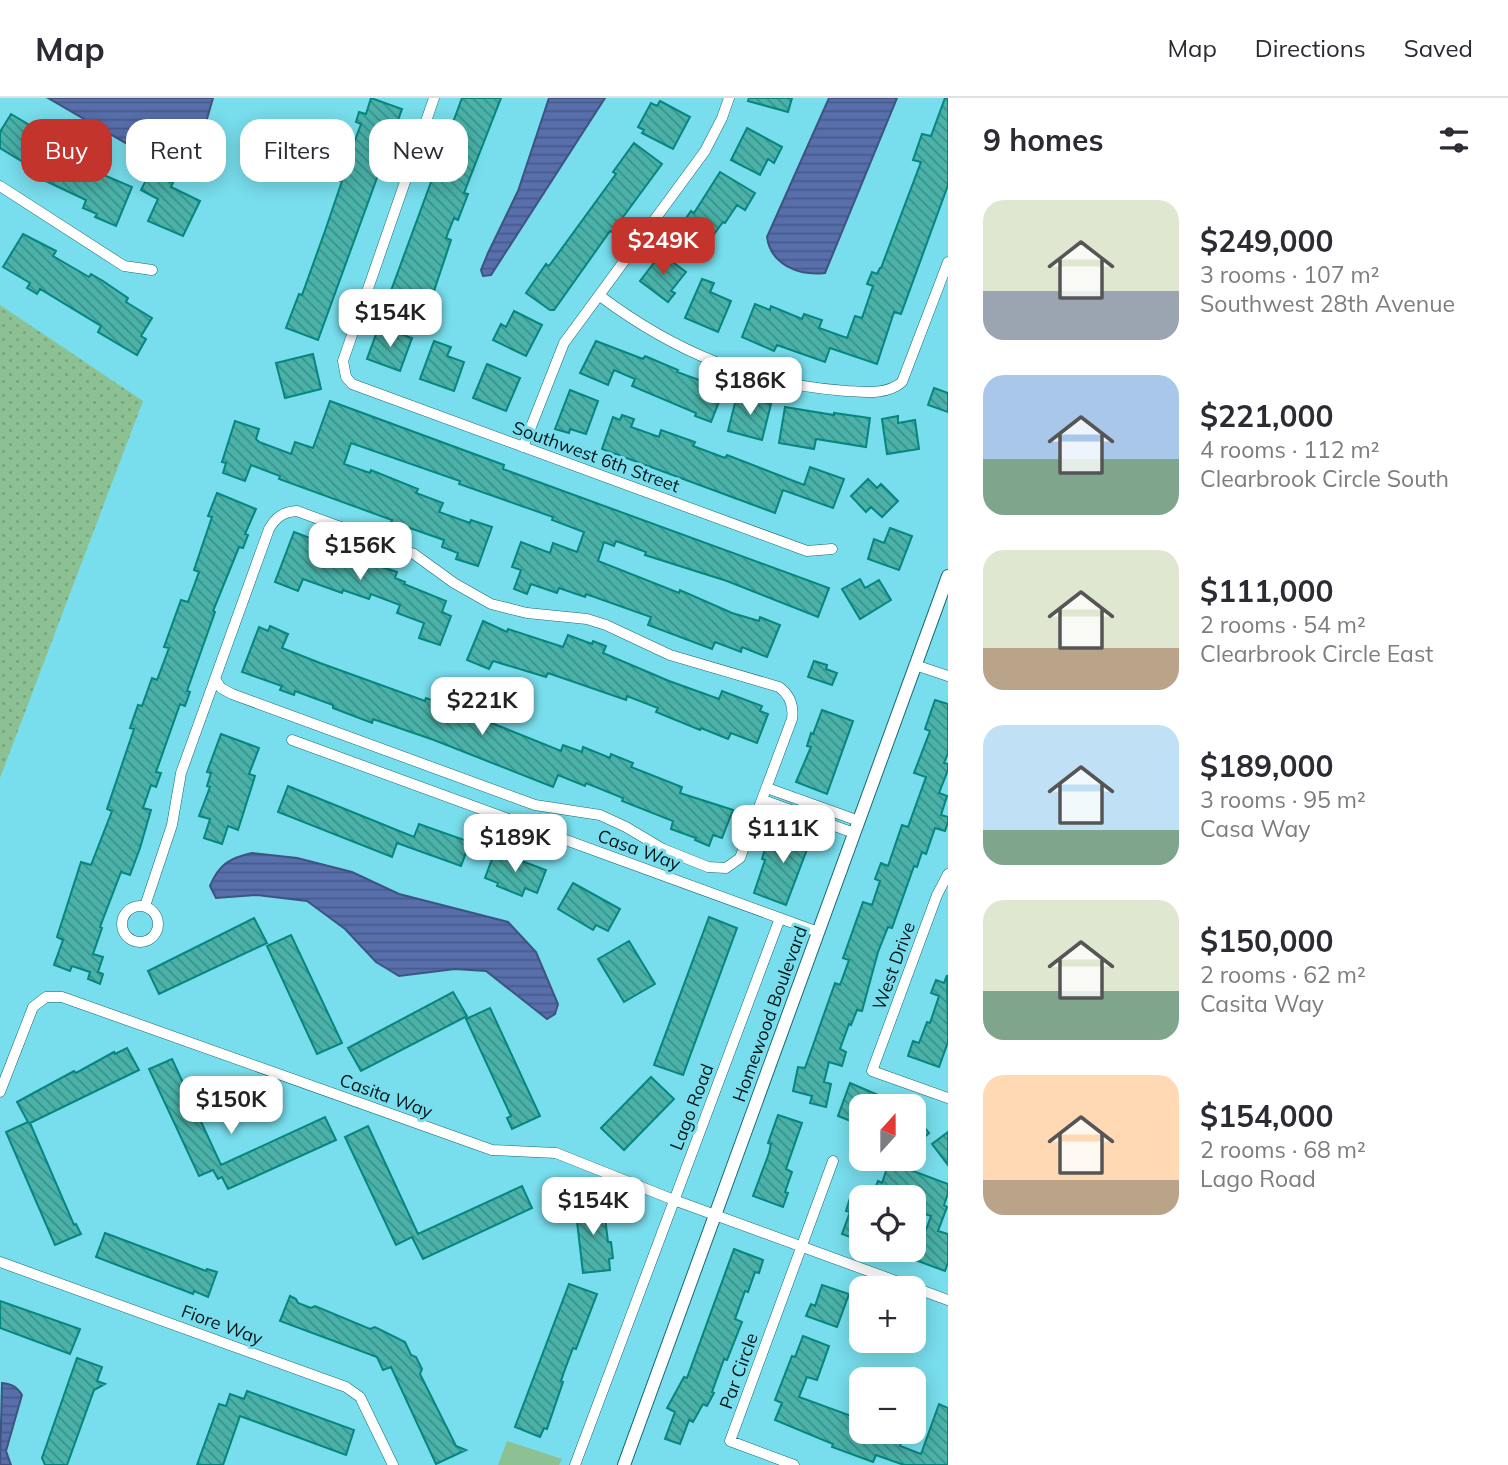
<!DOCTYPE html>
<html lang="en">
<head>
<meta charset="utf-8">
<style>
	body { margin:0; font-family:Mulish,sans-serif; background:#f7f7f7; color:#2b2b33; height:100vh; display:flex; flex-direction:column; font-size:26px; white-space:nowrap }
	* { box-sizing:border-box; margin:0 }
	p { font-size:23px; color:#7c7c81 }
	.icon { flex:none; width:38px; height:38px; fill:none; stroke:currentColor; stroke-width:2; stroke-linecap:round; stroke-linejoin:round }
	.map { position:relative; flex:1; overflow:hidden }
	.sheet { display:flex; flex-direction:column; background:#fff; width:560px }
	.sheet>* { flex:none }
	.guide { position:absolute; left:21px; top:21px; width:665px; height:63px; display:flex; gap:14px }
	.needle { width:46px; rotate:21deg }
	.fabs { position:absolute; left:849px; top:996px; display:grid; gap:14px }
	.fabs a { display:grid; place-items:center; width:77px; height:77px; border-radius:14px; background:#fff; box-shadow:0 4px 18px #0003; font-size:35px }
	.price { position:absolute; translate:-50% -60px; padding:0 16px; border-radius:14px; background:#fff; color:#222; font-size:23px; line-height:46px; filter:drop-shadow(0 2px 4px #0008) }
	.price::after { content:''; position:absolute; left:50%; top:42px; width:21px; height:16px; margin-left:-10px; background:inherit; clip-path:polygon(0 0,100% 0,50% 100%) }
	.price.on { background:#c2342c; color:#fff }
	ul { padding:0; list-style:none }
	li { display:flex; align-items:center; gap:21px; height:175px; padding:0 35px }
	li span { display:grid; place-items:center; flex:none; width:196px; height:140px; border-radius:21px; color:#555 }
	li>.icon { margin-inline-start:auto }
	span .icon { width:84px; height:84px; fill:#fffc; stroke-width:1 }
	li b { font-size:30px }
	h2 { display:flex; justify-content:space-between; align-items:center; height:84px; padding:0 35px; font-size:30px }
	.tag { padding:0 24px; border-radius:21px; background:#fff; box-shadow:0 4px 18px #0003; font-size:24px; line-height:63px }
	.tag.on { background:#c2342c; color:#fff }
	header { display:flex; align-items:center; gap:42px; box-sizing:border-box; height:98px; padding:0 35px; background:#fff; border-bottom:2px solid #e1e1e2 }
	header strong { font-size:33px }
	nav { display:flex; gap:38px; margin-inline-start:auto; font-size:24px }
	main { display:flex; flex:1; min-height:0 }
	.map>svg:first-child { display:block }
	.grass { fill:url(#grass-dots) }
	.park { fill:#8cc193 }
	.water { fill:url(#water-rules); stroke:#3e5480; stroke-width:2 }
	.building { fill:url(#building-back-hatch); stroke:#05867f; stroke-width:2 }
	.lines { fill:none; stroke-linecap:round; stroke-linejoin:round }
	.minor-casing { stroke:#166b75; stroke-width:11 }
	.tertiary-casing { stroke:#166b75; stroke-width:14 }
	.minor { stroke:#fff; stroke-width:10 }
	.tertiary { stroke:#fff; stroke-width:12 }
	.labels { text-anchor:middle; stroke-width:6; stroke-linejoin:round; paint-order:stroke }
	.street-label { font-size:18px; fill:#021619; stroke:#78ddec }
</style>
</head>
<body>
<header>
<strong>Map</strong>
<nav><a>Map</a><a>Directions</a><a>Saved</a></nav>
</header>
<main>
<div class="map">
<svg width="948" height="1367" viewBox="0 0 948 1367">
	<defs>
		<pattern id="grass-dots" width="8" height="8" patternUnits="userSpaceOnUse" patternTransform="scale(1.75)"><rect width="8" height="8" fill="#8cc193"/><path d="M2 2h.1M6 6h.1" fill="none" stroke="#77a57e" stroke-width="1.8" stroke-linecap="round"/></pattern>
		<pattern id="water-rules" width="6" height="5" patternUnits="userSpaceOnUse" patternTransform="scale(1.75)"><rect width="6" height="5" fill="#586fac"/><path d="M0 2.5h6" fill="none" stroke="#475a8b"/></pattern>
		<pattern id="building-back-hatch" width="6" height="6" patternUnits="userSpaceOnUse" patternTransform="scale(1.75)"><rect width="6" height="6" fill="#4ab2a9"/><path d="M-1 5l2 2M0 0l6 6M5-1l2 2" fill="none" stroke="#3b9089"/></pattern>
	</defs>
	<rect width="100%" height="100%" fill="#78ddec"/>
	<path class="grass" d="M0,207L143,303L0,680Z"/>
	<path class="park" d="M507,1343L562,1361L559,1367H498Z"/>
	<path class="water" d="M48,0H213L207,21L193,50L179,64L148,58Z
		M549,0H605L491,177L483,178L481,172L488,155L518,93Z
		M829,0H897L825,175C799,178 771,167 767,139Z
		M252,755L297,760L352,774L399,796L508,824L536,854L558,906L555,916L547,921L486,873L455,871L399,878L376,864L345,831L307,803L257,797L216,800L210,788C219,766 230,760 252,755Z
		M2,1285C12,1286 17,1289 22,1297L6,1353L11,1367H0Z"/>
	<path class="building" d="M371,0L402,11L318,242L286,230L299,196L302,197L325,133L342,83H340L361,26L356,24L359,14L366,16Z
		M462,0H501L464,95L468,96L458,122L454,120L446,140L451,142L424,223L385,209Z
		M749,0H792L788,14L748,3Z
		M945,0H948V87L901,216L894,214L877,266L830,250L825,264L777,247L774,253L742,239L755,206L770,212L771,208L802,221L804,216L822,222L819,230L847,240L855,218L862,220L873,188L867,186L872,174L877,176L880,170H881L921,64L913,62L922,36L931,38Z
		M660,3L690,19L673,51L642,35L644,32L638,29L651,5L657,8Z
		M11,16L33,29L36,25L50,33L38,53L62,65L68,53L81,60L84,53L98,60L92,72L132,89L116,128L95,119L97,116L83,110L86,102L33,77L36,72L0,50V34Z
		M747,30L782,49L774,65L768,61L760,77L731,62Z
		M634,45L662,66L612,134L610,133L554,212H550L526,195L546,166L549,168L616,76L613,74Z
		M150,74L173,85L171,89L200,103L183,138L148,123L158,101L141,92Z
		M720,74L755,95L745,112L737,107L725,125L723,124L697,159L671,142L691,113L694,115Z
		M23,136L56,153L53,158L89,179L91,176L103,183L128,200L126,204L152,220L141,238L146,241L137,257L98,234L101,228L40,191L37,196L27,190L30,185L3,169Z
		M660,157H663L686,174L671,193L675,195L668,204L640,183Z
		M702,181L714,185L710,194L731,203L718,234L685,220Z
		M514,213L542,227L526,258L493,242L501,226L506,229Z
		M379,228L412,240L400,273L367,261Z
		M434,243L451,249L447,258L464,264L454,293L420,281Z
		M596,243L643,261L645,258L678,272L677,274L724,291L711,324L695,318L696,315L632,288L635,281L614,272L608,287L580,275Z
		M313,256L321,291L285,300L276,265Z
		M487,266L520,280L506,313L473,300Z
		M934,290L948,295V314L928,307Z
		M570,292L598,303L586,336L570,331L569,335L555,331Z
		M737,297L771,306L762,342L728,333Z
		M330,303L504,367L503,371L829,490L818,519L727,483L645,457L646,454L616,443L614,448L604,444L598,463L679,495L680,492L732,515L759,523L760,519L780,527L767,559L742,549L741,554L715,544L712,551L648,527L651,519L586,496L585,499L559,490L557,495L531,486L527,496L514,491L521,472L512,469L521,444L550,455L553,445L577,454L584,434L552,422L553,419L459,386L460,383L351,345L344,366L370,375L371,372L418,391L416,395L443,405L439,414L470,425L471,422L492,429L478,468L456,461L458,455L442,449L444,442L404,428L403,431L390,426L392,422L279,381L280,378L251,367L245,383L223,375L226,365L222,364L235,323L259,331L256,341L259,344L291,356L295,344L313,350Z
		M785,309L834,317V315L870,320L866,349L816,341L814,351L779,345Z
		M622,317L634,321L631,329L659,339L661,332L695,344L693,348L725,360L727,357L804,387L810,369L844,381L833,410L783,392L775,415L602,351L613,319L620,322Z
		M898,318V325L915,322L919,351L887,356L882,321Z
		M868,381L877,390L881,386L898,403L882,419L871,409L866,414L851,398Z
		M217,395L256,411L245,436L248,437L243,450L239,449L213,513L215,514L187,593L190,594L185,608L180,606L156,674L161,675L156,689L151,687L143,710L151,712L140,750L130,777L121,774L100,829L102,830L93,856L103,859L98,874L103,876L100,886L88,881L90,874L72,868L70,873L54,867L63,842L57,839L81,764L91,767L112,713L107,711L134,631L130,630L138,607L142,608L152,580L157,582L169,550L164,549L181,502L188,504L199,474L194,472L212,419L208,418Z
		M890,430L912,438L899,472L868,461L874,441L884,445Z
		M294,434L333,449L334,446L347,450L345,457L397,474L395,480L405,484L404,486L446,503L442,514L451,518L440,547L419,540L424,525L397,515L400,507L371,496L369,501L343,492L342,495L303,481L298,493L275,484Z
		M860,481L865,490L879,482L891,502L860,521L842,491Z
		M483,523L507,534L508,531L563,549L568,537L592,546L593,543L606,548L603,555L669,583L719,601L722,593L762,608L760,613L768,616L757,645L731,635L728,641L701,630L700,632L656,614L658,610L627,598L626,602L548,575L546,579L493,563L489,571L467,562Z
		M270,528L288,536L282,550L320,565L425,603L426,600L447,608L446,612L476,623L477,619L561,653L563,647L582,654L583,649L610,660L611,656L633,665L631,669L682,689L680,695L733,712L722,740L713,737L709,748L695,742L696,740L671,731L673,723L622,703L623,700L586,685L585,688L558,677L553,689L434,642L373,621L372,625L333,610V607L295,593L294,597L280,592L282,588L242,574L259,529L268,533Z
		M814,563L827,567L826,571L837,575L832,587L808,579Z
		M935,602L948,606V655L944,665L948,666V672L939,695L947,698L941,717L948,719V724L945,733L935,730L926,756L922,754L917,769L914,768L892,830L888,829L878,854L862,913L857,912L851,927L849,926L840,951L846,954L842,968L829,964L824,984L831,986L826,1009L810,1005L812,998L793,993L798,969L805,970L835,885L840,887L849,862L843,860L863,804L872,807L880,783L875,781L881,765L888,768L902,727L908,729L926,679L914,675L930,633L925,631Z
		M822,612L853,623L827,696L796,684L811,649L807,648L811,635L813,636Z
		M221,636L259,650L249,676L255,678L238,732L228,728L222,746L204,740L210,721L199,718L210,689L207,688L211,675L207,674Z
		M288,688L414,739L419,726L470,744L461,768L397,745L392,759L278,714Z
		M782,726L812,738L786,807L754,795L765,762L762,761L766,748L772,750Z
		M495,753L546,772L537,795L525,790L522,798L497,788L498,785L485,780Z
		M573,785L620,811L608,833L596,827L593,832L558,811Z
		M709,819L737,830L683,977L654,967Z
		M254,820L267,845L159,896L148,873Z
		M291,837L342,945L317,956L267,848Z
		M629,843L655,886L624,904L598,861Z
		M947,877L948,944L939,969L908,958L913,943L919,945L927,924L930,925L939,898L931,895L936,882L944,885Z
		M453,894L467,918L361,973L348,950Z
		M490,910L540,1018L512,1031L507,1020L511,1018L466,921Z
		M127,950L139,972L30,1025L74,1127L76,1126L81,1136L55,1147L6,1034L28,1024L17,1004L74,973L76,975L114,954L115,956Z
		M172,961L221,1067L325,1019L336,1042L228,1091L222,1079L218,1081L213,1072L199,1078L149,971Z
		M651,979L674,1001L624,1052L601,1030Z
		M850,985L883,999L880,1008H861V1019L856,1017L853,1024L838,1018Z
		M914,1016L929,1035L914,1048Z
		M778,1017L802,1025L786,1071L792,1074L785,1094L788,1095L783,1109L753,1098L769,1055L771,1046L768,1045Z
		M368,1028L418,1136L522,1088L532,1110L423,1161L412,1139L396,1147L345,1039Z
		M948,1034V1067L932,1046Z
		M889,1064L948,1086V1095L944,1107L947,1109L938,1133L948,1136V1165L945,1173L915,1162L931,1118L914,1112V1099H881L873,1096L878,1083L882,1085Z
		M850,1100L861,1104V1143L842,1136L850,1114L846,1113Z
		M600,1103L601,1111H604L608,1144H611L613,1160L609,1161L610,1172L583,1175L575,1106Z
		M105,1135L206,1173L207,1171L217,1174L208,1199L194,1193L193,1196L96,1159Z
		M734,1151L763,1162L759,1175L755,1174L748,1194L745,1193L735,1221L742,1224L727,1262L724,1261L712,1294L714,1295L707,1308L703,1306L693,1324L689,1322L680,1346L665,1341L675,1314L667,1310L684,1279L687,1280Z
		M569,1186L597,1196L576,1251L573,1250L564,1274L561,1283L563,1284L547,1331L544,1330L540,1339L515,1329Z
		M822,1187L849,1196L837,1229L806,1218L811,1206L815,1208Z
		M290,1198L296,1201L298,1205L311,1210L315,1208L370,1231L375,1229L405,1244L411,1257L416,1259L422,1271L420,1276L456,1348L466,1352L436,1366L391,1269L383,1272L377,1259L280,1223Z
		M0,1203L80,1231L70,1256L0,1230Z
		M803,1238L829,1248L817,1282L807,1279L799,1299L857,1320L853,1332L872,1339L874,1334H891L903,1338L900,1348L921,1356L939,1306L948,1310V1367H904L876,1357L873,1364L832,1349L833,1346L775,1322L782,1305L775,1302L792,1258L795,1259Z
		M77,1260L102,1269L97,1283L105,1286L94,1292L67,1367H45L42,1360Z
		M247,1293L354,1332L346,1357L240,1318L223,1367H197L219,1306L226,1308L230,1296L244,1301Z"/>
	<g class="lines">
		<g class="minor-casing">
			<path id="minor" d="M434,0L343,263L346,279L352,286L807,453L832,451
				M0,88L124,168L152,172
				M600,198C675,254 751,286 846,293C865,294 887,297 902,284L948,164
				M523,349L564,245L705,53L722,20L729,0
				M915,567L948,578
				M292,642L818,834
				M767,690L859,723
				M763,702L854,735
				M948,776L937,797L872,973L948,1000
				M122 826a18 18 0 1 1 36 0a18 18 0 1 1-36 0Z
				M145,808L172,727L181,675L269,431C276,419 283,414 297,413L414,456L454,485L491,506L527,515L587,521L606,527L670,557L779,589C790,597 794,607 792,621L740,760L726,770L708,769L663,751L626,729L600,717L535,707L232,596L221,590L215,581
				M0,994L33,909L46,899H62L492,1052L556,1055L674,1102L948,1202
				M0,1164L346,1289L360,1299L393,1367
				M575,1367L780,820
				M794,1367L730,1343L833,1063"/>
		</g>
		<g class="tertiary-casing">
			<path id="tertiary" d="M624,1367L948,478"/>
		</g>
		<use href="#minor" class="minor"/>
		<use href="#tertiary" class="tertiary"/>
	</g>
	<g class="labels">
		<g class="street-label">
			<text transform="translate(596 359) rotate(20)" y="6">Southwest 6th Street</text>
			<text transform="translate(639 752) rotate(20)" y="6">Casa Way</text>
			<text transform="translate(894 868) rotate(-70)" y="6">West Drive</text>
			<text transform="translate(770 916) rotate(-70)" y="6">Homewood Boulevard</text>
			<text transform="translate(386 998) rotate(20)" y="6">Casita Way</text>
			<text transform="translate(692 1009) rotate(-69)" y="6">Lago Road</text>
			<text transform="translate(222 1227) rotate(20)" y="6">Fiore Way</text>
			<text transform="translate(739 1273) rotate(-70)" y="6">Par Circle</text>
		</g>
	</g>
</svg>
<div class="fabs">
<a><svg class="needle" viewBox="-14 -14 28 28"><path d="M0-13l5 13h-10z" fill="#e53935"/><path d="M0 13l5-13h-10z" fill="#7c7c81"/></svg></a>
<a><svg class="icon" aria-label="locate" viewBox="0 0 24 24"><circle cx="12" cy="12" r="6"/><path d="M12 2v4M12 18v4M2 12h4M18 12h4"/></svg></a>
<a>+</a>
<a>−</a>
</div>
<b class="price on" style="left:663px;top:179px">$249K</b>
<b class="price" style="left:390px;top:251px">$154K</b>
<b class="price" style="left:750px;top:319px">$186K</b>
<b class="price" style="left:360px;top:484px">$156K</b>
<b class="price" style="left:482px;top:639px">$221K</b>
<b class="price" style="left:783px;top:767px">$111K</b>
<b class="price" style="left:515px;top:776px">$189K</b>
<b class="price" style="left:231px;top:1038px">$150K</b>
<b class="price" style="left:593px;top:1139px">$154K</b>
<div class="guide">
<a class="tag on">Buy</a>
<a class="tag">Rent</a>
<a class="tag">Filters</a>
<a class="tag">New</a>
</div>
</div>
<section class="sheet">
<h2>9 homes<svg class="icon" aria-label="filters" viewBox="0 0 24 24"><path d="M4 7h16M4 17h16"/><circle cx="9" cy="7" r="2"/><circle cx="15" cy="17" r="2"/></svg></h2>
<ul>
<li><span style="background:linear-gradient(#dfe7d0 65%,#9aa5b1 0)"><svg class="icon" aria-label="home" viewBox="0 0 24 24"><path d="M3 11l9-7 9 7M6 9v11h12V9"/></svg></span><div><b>$249,000</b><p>3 rooms · 107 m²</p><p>Southwest 28th Avenue</p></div></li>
<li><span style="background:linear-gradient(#a9c7e8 60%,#7fa58c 0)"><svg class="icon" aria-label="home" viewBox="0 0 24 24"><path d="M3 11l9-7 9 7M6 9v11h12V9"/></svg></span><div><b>$221,000</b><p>4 rooms · 112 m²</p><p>Clearbrook Circle South</p></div></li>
<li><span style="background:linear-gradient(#dfe7d0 70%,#b9a48a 0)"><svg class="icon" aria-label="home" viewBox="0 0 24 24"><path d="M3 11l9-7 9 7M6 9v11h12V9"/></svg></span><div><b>$111,000</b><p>2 rooms · 54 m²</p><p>Clearbrook Circle East</p></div></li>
<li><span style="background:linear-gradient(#bfe0f5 75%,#7fa58c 0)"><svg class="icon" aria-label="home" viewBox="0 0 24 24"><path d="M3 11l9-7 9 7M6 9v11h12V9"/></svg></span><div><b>$189,000</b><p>3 rooms · 95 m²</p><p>Casa Way</p></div></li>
<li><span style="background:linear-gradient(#dfe7d0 65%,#7fa58c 0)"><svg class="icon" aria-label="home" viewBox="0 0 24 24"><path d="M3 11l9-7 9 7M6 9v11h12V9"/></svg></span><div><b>$150,000</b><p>2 rooms · 62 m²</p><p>Casita Way</p></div></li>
<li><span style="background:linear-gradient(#ffd9b3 75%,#b9a48a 0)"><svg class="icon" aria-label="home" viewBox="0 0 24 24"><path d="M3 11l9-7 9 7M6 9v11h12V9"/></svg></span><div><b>$154,000</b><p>2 rooms · 68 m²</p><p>Lago Road</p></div></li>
</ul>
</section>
</main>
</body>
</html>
